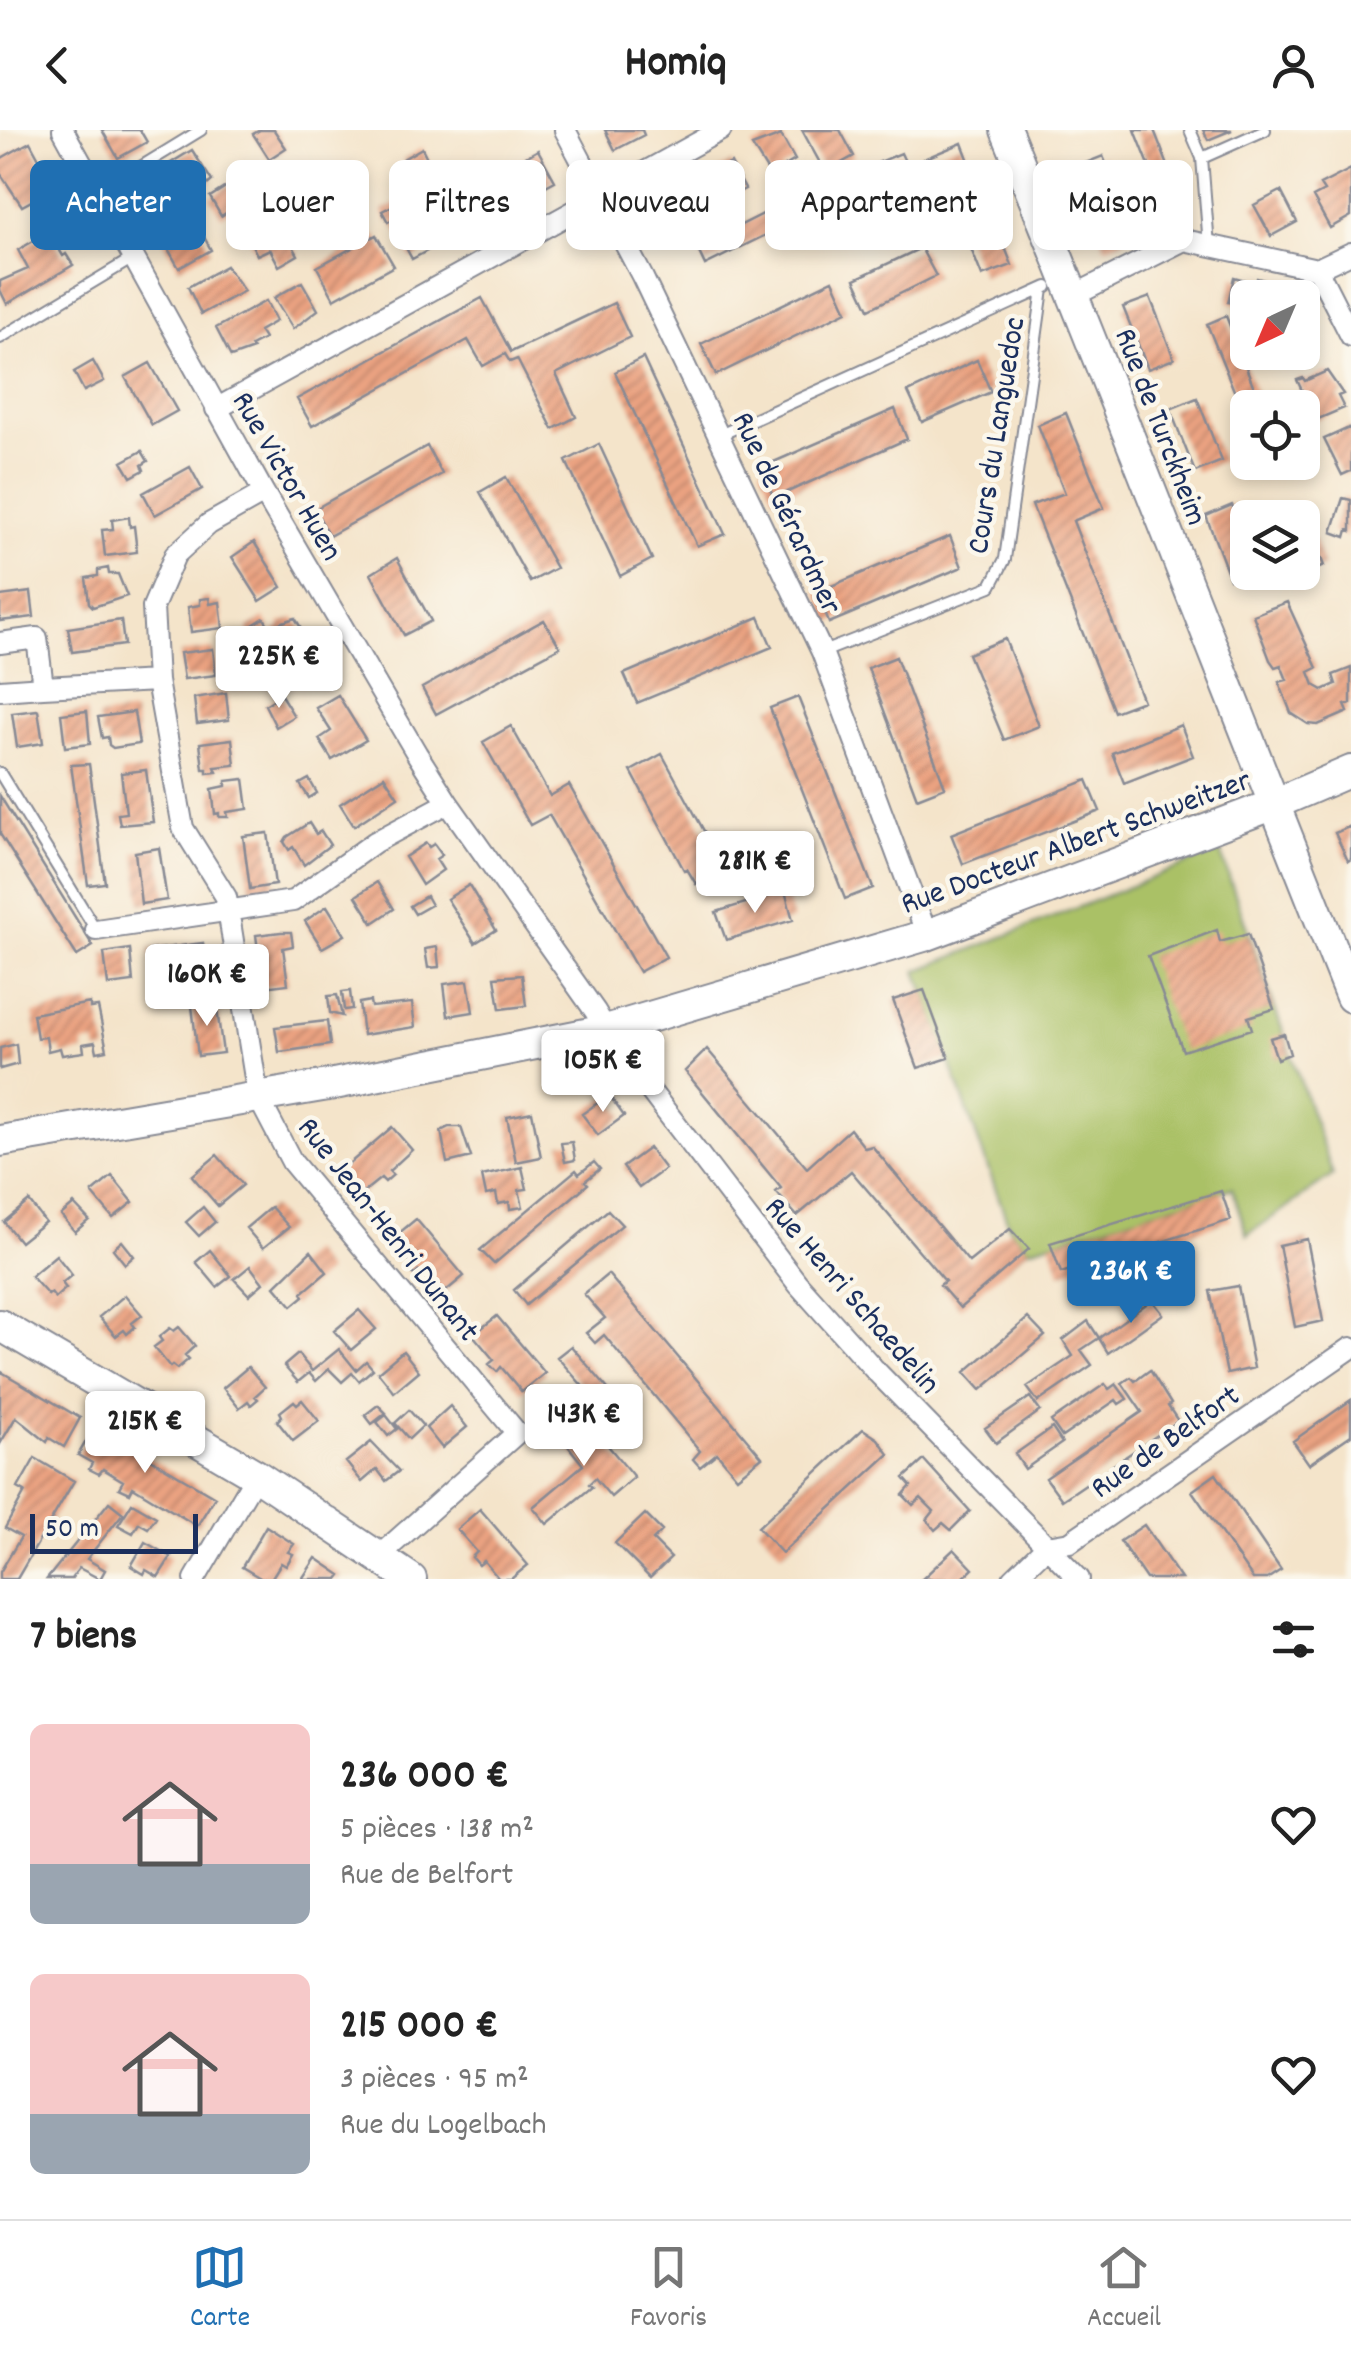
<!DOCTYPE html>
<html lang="fr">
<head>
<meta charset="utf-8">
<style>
	body { margin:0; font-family:Dekko,sans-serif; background:#f2f2f2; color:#222; height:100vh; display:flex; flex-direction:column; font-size:38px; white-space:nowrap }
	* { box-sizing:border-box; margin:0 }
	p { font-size:32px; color:#767676 }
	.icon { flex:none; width:55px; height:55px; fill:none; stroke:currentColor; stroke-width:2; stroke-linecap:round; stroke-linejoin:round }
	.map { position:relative; height:1449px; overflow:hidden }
	.drawer { display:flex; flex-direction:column; background:#fff; flex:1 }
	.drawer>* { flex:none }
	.top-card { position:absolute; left:30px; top:30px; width:1292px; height:90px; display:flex; gap:20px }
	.needle { width:65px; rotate:224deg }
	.fabs { position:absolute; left:1230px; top:150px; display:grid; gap:20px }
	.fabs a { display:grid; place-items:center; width:90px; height:90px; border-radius:15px; background:#fff; box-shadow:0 5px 15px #0003; font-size:50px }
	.scale { position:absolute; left:30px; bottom:25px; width:168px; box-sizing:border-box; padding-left:10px; border:5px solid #1b2f5e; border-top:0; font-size:28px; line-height:35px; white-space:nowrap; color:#1b2f5e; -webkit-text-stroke:8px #fbf7ec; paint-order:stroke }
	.price { position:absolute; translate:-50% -85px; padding:0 22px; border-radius:10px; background:#fff; color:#222; font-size:32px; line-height:65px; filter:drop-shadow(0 2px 5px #0008) }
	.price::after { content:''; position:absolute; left:50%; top:60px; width:30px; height:22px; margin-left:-15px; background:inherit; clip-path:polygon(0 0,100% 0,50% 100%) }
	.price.current { background:#1f6fb2; color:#fff }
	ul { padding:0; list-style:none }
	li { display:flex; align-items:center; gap:30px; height:250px; padding:0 30px }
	li span { display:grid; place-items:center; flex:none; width:280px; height:200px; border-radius:15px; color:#555 }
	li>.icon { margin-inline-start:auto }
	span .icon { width:120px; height:120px; fill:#fffc; stroke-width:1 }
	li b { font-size:42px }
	h2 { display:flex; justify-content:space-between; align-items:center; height:120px; padding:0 30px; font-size:42px }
	.chip { padding:0 35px; border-radius:15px; background:#fff; box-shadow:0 5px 15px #0003; font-size:35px; line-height:90px }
	.chip.current { background:#1f6fb2; color:#fff }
	header { display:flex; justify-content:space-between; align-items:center; height:130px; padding:0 30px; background:#fff; font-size:45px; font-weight:800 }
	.menu { display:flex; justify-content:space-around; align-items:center; height:140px; border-top:2px solid #e0e0e0; background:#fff; font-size:28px; color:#767676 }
	.menu a { display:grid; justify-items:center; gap:5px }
	.menu .current { color:#1f6fb2 }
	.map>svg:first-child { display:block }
	.grass { fill:#aac166; stroke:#627862; stroke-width:2.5 }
	.building { fill:url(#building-hatch) }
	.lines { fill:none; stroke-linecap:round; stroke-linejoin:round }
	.lane-casing { stroke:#888a94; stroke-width:14 }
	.street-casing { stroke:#888a94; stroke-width:24 }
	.secondary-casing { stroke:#888a94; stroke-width:34 }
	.lane { stroke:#fff; stroke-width:10 }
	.street { stroke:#fff; stroke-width:20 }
	.secondary { stroke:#fff; stroke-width:30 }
	.labels { text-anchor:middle; stroke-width:9; stroke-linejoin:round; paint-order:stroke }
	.street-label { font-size:32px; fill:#1b2f5e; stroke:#fbf7ec }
</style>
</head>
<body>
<header><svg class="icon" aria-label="back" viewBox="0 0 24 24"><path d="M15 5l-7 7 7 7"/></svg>Homiq<svg class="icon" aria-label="person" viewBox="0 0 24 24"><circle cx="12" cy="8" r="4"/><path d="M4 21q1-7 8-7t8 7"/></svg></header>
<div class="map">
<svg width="1351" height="1449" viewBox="0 0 1351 1449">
	<defs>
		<pattern id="building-hatch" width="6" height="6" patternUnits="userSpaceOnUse" patternTransform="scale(2.5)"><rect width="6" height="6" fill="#eba381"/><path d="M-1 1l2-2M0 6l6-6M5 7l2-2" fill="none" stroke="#be856d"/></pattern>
	</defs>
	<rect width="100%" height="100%" fill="#fbf7ec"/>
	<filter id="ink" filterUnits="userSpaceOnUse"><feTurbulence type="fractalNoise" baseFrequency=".01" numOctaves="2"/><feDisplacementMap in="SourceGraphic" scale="20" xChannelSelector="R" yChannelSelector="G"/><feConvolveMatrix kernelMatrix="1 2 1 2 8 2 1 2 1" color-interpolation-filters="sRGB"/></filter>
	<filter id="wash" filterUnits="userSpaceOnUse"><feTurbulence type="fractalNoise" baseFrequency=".0048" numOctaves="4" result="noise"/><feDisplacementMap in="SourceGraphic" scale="40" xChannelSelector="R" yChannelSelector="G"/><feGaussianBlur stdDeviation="2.25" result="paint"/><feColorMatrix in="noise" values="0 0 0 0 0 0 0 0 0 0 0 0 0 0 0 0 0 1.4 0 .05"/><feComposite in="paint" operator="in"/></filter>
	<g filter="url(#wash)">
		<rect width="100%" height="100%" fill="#f4e4ca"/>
		<path class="grass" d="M1220,721L1333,1045L1247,1105L1232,1058L1029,1119L1010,1099L917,841Z"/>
		<g id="blocks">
			<path class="building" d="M102,0H140L147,12L118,28Z
				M260,0H274L286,18L269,29L253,4Z
				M605,0H642L644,5L615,20Z
				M802,0H840L854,26L825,42Z
				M1135,0H1154L1185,79L1169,85Z
				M1203,0H1232L1208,10Z
				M781,5L795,30L780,39L782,43L772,48L752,16Z
				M30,12L55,58L22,76L0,43V29Z
				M962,13L974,44L917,67L908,43L881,54L870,36L901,23L907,36Z
				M422,18L432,38L414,49L403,29Z
				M192,20L212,51L180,78L178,74L175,77L153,44Z
				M538,20L555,51L527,66L524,62L516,67L504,45L512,40L510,36Z
				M1103,26L1135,105L1105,117L1073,38Z
				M731,33L745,59L721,71L707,55L711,53L707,46Z
				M1351,39V86L1330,98L1313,67L1324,61L1320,55Z
				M461,43L466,53L470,50L482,71L479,73L488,90L459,106L437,66L441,65L439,60L446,56L444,52Z
				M243,46L249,56L235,67L239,75L221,86L210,67Z
				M1281,61L1297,92L1271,106L1254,75Z
				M679,62L697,94L665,112L647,80Z
				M985,67L1012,135L982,146L955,79Z
				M889,70L899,87L869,98L863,80Z
				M400,72L405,82L417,75L437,110L425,116L427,121L412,129L391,90L388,92L382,81Z
				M771,80L780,98L705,135L697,118L724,104L714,86L723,81L733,99Z
				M300,82L310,98L289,109L298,125L279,136L270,119L257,125L250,111Z
				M195,90L211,120L179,138L162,108Z
				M49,102L63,126L66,124L73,135L7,174L0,160V151L28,139L18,120Z
				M376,105L394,136L334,169L317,137Z
				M921,118L936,146L869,179L855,149Z
				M226,136L244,161L201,184L188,157Z
				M1234,147L1256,153L1257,148L1276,153L1274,168H1248V177L1228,172Z
				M833,150L847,181L716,245L701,214Z
				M302,152L318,180L293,199L274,168Z
				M1150,167L1174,229L1148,239L1123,177Z
				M482,168L511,222L614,173L630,207L556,244L576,287L553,299L517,229L510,232L505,224L483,236L468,210L312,296L297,269Z
				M266,171L276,191L259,201L264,209L251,216L253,219L231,227L216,198Z
				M1226,186L1262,278H1248V295L1207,194Z
				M1302,189L1316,220L1303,226L1305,230L1300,233L1298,228L1287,233L1282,222H1302Z
				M643,228L725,404L697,416L615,242Z
				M977,230L991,262L922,292L908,262Z
				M93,231L104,251L84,261L74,242Z
				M150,233L177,281L152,295L125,247Z
				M1327,241L1343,264L1338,266L1344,278L1316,290L1297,250L1303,248L1305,251Z
				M1197,268L1222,331L1195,342L1170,279Z
				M895,279L907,309L774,368L760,338Z
				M1066,283L1104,378L1073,391L1143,571L1114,582L1032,375L1065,363L1038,295Z
				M1351,297V341L1342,345L1324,309Z
				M599,314L652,429L620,446L566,331Z
				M427,316L442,344L329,406L315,379Z
				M142,321L148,331L142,335L144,340L131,347L122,332Z
				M190,337L202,359L155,385L143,363Z
				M506,347L556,438L530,452L480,362Z
				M1343,368L1351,370V401L1348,400L1346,407L1332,402Z
				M1301,374L1324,436L1307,443L1302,431V388H1284L1282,383Z
				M1232,375L1248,410V443L1230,449L1206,386Z
				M129,387L130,397L134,396L137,422L105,426L102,400L113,399L112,390Z
				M950,406L962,437L829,493L817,462Z
				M254,412L282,457L260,471L232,427Z
				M397,428L431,491L404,505L371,444Z
				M108,438L109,444H118L127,466L93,477L89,473L86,448L98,446V440Z
				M31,462L34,487L0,491V466Z
				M209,468L210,474L220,472L223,498L191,502L188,477L200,475V469Z
				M1287,472L1317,538L1309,542L1314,555L1323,560L1336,554L1333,545L1351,538V573L1345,575L1348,582L1318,595L1308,594L1291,583L1279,552L1287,550L1281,535L1275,537L1270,530L1253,485Z
				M759,487L772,517L637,573L624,544Z
				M264,488L270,498L250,509L248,498Z
				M295,488L323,534L302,546L274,502L282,496L280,493Z
				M121,490L124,515L72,522L68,498Z
				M544,490L560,517L436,584L422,558Z
				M1005,509L1039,596L1004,610L968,524Z
				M213,519L216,545L184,549L180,523Z
				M896,527L945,657L917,668L868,538Z
				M226,563L229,590L197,594L194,568Z
				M281,565L294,586L276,597L265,575Z
				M338,565L366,610L332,630L319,609L331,601L316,578Z
				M798,567L873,758L845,769L770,578Z
				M38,580L43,613L17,617L12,583Z
				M87,581L90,614L65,617L61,584Z
				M134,582L139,614L113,618L109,615L108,607L102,608L98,587Z
				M1181,595L1193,626L1124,653L1112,623Z
				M511,596L550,666L569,655L666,827L639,842L549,685L530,695L483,612Z
				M232,609L235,635L215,637L217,642L207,643V639H203L200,613Z
				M662,624L716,723L701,731L709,747L696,754L687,739L684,740L631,641Z
				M89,634L105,753L88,755L71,635Z
				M146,640L153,692L120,695L118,684L126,683L121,643Z
				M384,646L398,667L354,696L340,674Z
				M244,649L248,679L227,682L228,687H219V683L215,684L212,659L226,656V651Z
				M309,649L317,663L309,668L300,654Z
				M1087,650L1100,681L963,734L951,704Z
				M0,666L93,816L77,826L0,704Z
				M309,693L316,704L321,701L330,715L304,735L293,717L289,720L284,712L287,707Z
				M1351,696V729L1348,731L1335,703Z
				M268,703L275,755L250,759L243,706Z
				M426,713L429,717L434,714L442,725L436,729L443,740L422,755L405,727Z
				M159,718L167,770L141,774L135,722Z
				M377,752L394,779L373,793L356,766Z
				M469,755L496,800L475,813L447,769Z
				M785,761L793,790L726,810L716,782Z
				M426,766L431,775L415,784L410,776Z
				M327,776L345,805L322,818L305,791Z
				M1217,800L1220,812L1248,804L1274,879L1248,887L1252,899L1183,921L1148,826Z
				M281,802H291L293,816L283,818L288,854L263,857L256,805Z
				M203,813L207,846L190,849L189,840L154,845L150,820Z
				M437,817L439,837L428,838L425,819Z
				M130,819L133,852L108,855L104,823Z
				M522,845L526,876L500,879L495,847Z
				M468,851L473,882L448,886L444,854Z
				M924,860L949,928L918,938L893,870Z
				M350,861L352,879L344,880L342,862Z
				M337,865L342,886L330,883L328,866Z
				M209,869L210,873L216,872L223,923L198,926L192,876Z
				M370,871L371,877L412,873L415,897L363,905L359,873Z
				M90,873V878L98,877L107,920L97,922L95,912L83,914L84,922L62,925L60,918L48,921L46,907L37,908L33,884Z
				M327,891L330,915L279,922L275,897Z
				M1284,904L1290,924L1277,929L1270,908Z
				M16,914L18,934L0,939V918Z
				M707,919L807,1038L850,999L865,1018L872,1016L969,1132L1010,1099L1029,1119L960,1178L940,1155L945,1151L851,1041L797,1086L776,1062L781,1058L685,941Z
				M609,965L624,986L598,1005L582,984Z
				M532,982L541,1027L516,1032L507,987Z
				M392,997L412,1020L389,1041L393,1045L385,1052L381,1048L356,1068L336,1045Z
				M449,997H461L471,1027L447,1033L441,1001Z
				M572,1012L575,1030L565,1032L561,1013Z
				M649,1018L665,1039L639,1058L623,1037Z
				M217,1025L243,1055L218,1076L192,1046Z
				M594,1032L600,1039L585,1051L588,1054L494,1134L480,1120L576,1040L579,1044Z
				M522,1037L527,1059L519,1060L523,1077L510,1079L509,1072L498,1074L496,1063L486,1065L482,1046Z
				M112,1046L133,1072L113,1088L92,1063Z
				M1221,1061L1231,1090L1061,1143L1050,1113Z
				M29,1071L45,1092L20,1112L4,1092Z
				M74,1074L89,1090L75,1102L61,1085Z
				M203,1077L215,1092L199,1106L186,1092Z
				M271,1077L289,1097L263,1118L246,1098Z
				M608,1080L622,1095L526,1175L514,1160Z
				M416,1089L464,1146L440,1166L419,1141L414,1145L407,1138L412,1133L392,1109Z
				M1307,1109L1323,1191L1295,1197L1279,1115Z
				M122,1111L134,1126L125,1134L113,1119Z
				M210,1120L231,1146L217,1157L196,1132Z
				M311,1121L327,1142L302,1163L304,1166L292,1176L275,1156Z
				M56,1125L72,1145L62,1153L66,1158L55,1168L51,1163L48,1165L31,1146Z
				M250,1136L263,1153L249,1165L234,1149Z
				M608,1144L762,1327L737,1347L717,1323L700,1337L693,1329L700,1321L604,1205L595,1213L586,1203L605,1188L584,1164Z
				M1238,1156L1254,1238L1227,1244L1210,1161Z
				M125,1165L142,1185L132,1193L135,1197L127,1204L124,1200L116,1206L99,1187Z
				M1152,1170L1163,1184L1108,1223L1099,1208Z
				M359,1180L376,1199L351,1220L334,1201Z
				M497,1186L545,1243L522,1262L501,1237L497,1242L489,1234L494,1230L473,1205Z
				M1028,1188L1045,1206L981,1260L965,1242Z
				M1088,1191L1099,1208L1081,1220L1092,1235L1038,1272L1027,1257L1073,1226L1063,1210Z
				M179,1197L195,1216L185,1225L189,1229L177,1239L172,1235L170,1237L154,1217L162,1211L159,1207L170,1198L174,1201Z
				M571,1216L608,1259L595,1270L557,1227Z
				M339,1219L356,1240L366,1231L373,1239L359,1251L352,1243L342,1252L329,1239L316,1251L309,1243L298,1252L284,1236L298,1224L312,1241Z
				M403,1221L419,1241L394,1262L378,1242Z
				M248,1237L265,1257L255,1266L258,1269L251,1275L248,1271L239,1278L223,1258Z
				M1150,1240L1171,1274L1168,1276L1178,1291L1062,1370L1046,1348L1142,1282L1122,1253L1131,1247L1135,1251Z
				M0,1241L80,1288L64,1317L49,1308L47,1312L16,1287L0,1314Z
				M1105,1254L1109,1259L1116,1254L1127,1269L1119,1274L1116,1270L1062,1307L1051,1291Z
				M1030,1267L1040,1281L996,1313L985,1298Z
				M302,1270L319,1291L293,1311L277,1291L282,1286L280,1282L294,1271L297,1274Z
				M1351,1270V1305L1309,1334L1293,1311Z
				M378,1275L386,1283L372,1294L365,1285Z
				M450,1276L467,1297L442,1318L426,1298Z
				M409,1280L423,1296L409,1309L395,1293Z
				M580,1282L634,1347L611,1367L595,1348L589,1354L592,1357L547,1394L533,1377L583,1335L557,1302Z
				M386,1285L397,1299L388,1306L377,1292Z
				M95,1296L215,1367L197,1396L133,1357L130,1363L119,1358L123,1351L103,1339L99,1344L89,1339L92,1333L78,1325Z
				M1052,1298L1062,1313L1025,1339L1015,1324Z
				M863,1299L878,1309L889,1324L782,1423L758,1397Z
				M371,1312L399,1341L386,1351L377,1339L362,1352L346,1332Z
				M35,1328L74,1351L17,1449H0V1442L21,1407L5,1398L25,1362L18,1358Z
				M924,1330L970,1381L951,1400L943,1393L935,1400L927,1390L934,1381L921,1368L913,1375L903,1365L911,1356L904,1348Z
				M1216,1344L1281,1440L1267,1449H1253L1192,1361Z
				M109,1372L123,1383L87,1429L105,1440L100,1449L79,1438L71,1449H47Z
				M132,1373L156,1387L148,1398L139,1393L133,1403L118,1395Z
				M480,1379L528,1435L511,1449H499L484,1431L479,1435L472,1427L477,1422L457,1399Z
				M645,1384L662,1401L653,1410L671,1428L650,1448L615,1413Z
				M1144,1395L1181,1449H1146L1120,1411Z
				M266,1396L294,1414L288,1422L293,1424L286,1436L281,1433L271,1449H262L242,1437Z
				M145,1412L171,1427L158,1447L146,1440L144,1444L131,1436Z
				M954,1419L973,1439L962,1449H922Z
				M316,1428L341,1445L338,1449H302Z"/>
		</g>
	</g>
	<g filter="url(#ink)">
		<use href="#blocks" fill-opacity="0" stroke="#888a94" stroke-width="2.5"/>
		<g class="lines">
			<g class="lane-casing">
				<path id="lane" d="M1190,0L1202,28
					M98,63L201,0
					M1209,116L1202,28L1265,0
					M0,208L133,128
					M720,305L1047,157
					M823,522L991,456L1005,429L1043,159
					M0,643L96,800"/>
			</g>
			<g class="street-casing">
				<path id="street" d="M63,0L264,363L417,624L448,673L595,881L616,916L798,1154L873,1238L1079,1449
					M565,0L642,146L822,522L927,805
					M1317,139L1351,206
					M1075,165L1184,110L1317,139L1351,123
					M216,279L721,0
					M264,363L209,394L175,425L153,477L157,551L183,698L226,767L258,967L292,1032L517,1303L378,1427
					M0,513L37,508L43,557L0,560
					M43,557L157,551
					M96,800L293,771L375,712L448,673
					M195,1449L256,1345
					M1013,1449L1047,1416L1070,1412L1351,1218"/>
			</g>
			<g class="secondary-casing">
				<path id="secondary" d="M1006,0C1124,288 1235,578 1351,867
					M0,1011L334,954L606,900L927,805L1272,675L1351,641
					M0,1195L256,1345L411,1449"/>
			</g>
			<use href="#lane" class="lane"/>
			<use href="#street" class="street"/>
			<use href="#secondary" class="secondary"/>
		</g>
	</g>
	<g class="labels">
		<g class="street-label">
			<text transform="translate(1163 296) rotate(69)" y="11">Rue de Turckheim</text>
			<text transform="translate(994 305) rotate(-81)" y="11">Cours du Languedoc</text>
			<text transform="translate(289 345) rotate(60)" y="11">Rue Victor Huen</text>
			<text transform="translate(789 382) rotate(65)" y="11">Rue de Gérardmer</text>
			<text transform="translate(1075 710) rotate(-20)" y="11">Rue Docteur Albert Schweitzer</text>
			<text transform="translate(390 1098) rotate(52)" y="11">Rue Jean-Henri Dunant</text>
			<text transform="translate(854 1164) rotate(49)" y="11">Rue Henri Schaedelin</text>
			<text transform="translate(1164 1310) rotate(-35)" y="11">Rue de Belfort</text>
		</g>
	</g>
</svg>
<div class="fabs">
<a><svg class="needle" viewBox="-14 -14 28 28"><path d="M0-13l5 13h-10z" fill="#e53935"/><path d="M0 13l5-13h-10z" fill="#767676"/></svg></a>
<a><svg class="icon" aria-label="locate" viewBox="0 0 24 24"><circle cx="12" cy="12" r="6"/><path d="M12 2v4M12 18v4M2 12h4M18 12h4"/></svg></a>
<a><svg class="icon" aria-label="layers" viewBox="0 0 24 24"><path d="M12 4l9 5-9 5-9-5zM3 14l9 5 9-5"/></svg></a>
</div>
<div class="scale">50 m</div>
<b class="price" style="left:279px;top:581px">225K €</b>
<b class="price" style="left:755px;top:786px">281K €</b>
<b class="price" style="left:207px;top:899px">160K €</b>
<b class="price" style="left:603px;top:985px">105K €</b>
<b class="price current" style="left:1131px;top:1196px">236K €</b>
<b class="price" style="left:584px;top:1339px">143K €</b>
<b class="price" style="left:145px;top:1346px">215K €</b>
<div class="top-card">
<a class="chip current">Acheter</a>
<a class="chip">Louer</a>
<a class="chip">Filtres</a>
<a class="chip">Nouveau</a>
<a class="chip">Appartement</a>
<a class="chip">Maison</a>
</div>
</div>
<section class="drawer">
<h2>7 biens<svg class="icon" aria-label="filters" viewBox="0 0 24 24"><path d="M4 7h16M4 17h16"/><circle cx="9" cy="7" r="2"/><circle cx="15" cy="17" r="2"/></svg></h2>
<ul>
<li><span style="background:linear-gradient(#f6c9c9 70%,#9aa5b1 0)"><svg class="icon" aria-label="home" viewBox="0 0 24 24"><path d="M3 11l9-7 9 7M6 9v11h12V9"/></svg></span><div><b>236 000 €</b><p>5 pièces · 138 m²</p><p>Rue de Belfort</p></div><svg class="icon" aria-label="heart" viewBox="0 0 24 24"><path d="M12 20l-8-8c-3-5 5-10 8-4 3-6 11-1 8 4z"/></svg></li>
<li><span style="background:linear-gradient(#f6c9c9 70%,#9aa5b1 0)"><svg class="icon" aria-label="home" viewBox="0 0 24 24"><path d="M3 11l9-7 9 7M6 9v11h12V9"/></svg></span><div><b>215 000 €</b><p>3 pièces · 95 m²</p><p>Rue du Logelbach</p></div><svg class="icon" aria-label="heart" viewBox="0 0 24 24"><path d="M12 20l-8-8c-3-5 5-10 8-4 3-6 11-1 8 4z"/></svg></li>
</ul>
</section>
<nav class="menu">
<a class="current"><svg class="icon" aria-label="map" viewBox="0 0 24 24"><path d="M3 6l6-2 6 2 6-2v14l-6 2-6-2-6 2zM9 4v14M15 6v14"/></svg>Carte</a>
<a><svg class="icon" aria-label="saved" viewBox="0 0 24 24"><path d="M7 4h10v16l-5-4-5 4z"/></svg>Favoris</a>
<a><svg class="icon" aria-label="home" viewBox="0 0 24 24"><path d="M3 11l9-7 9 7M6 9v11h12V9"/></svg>Accueil</a>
</nav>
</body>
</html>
